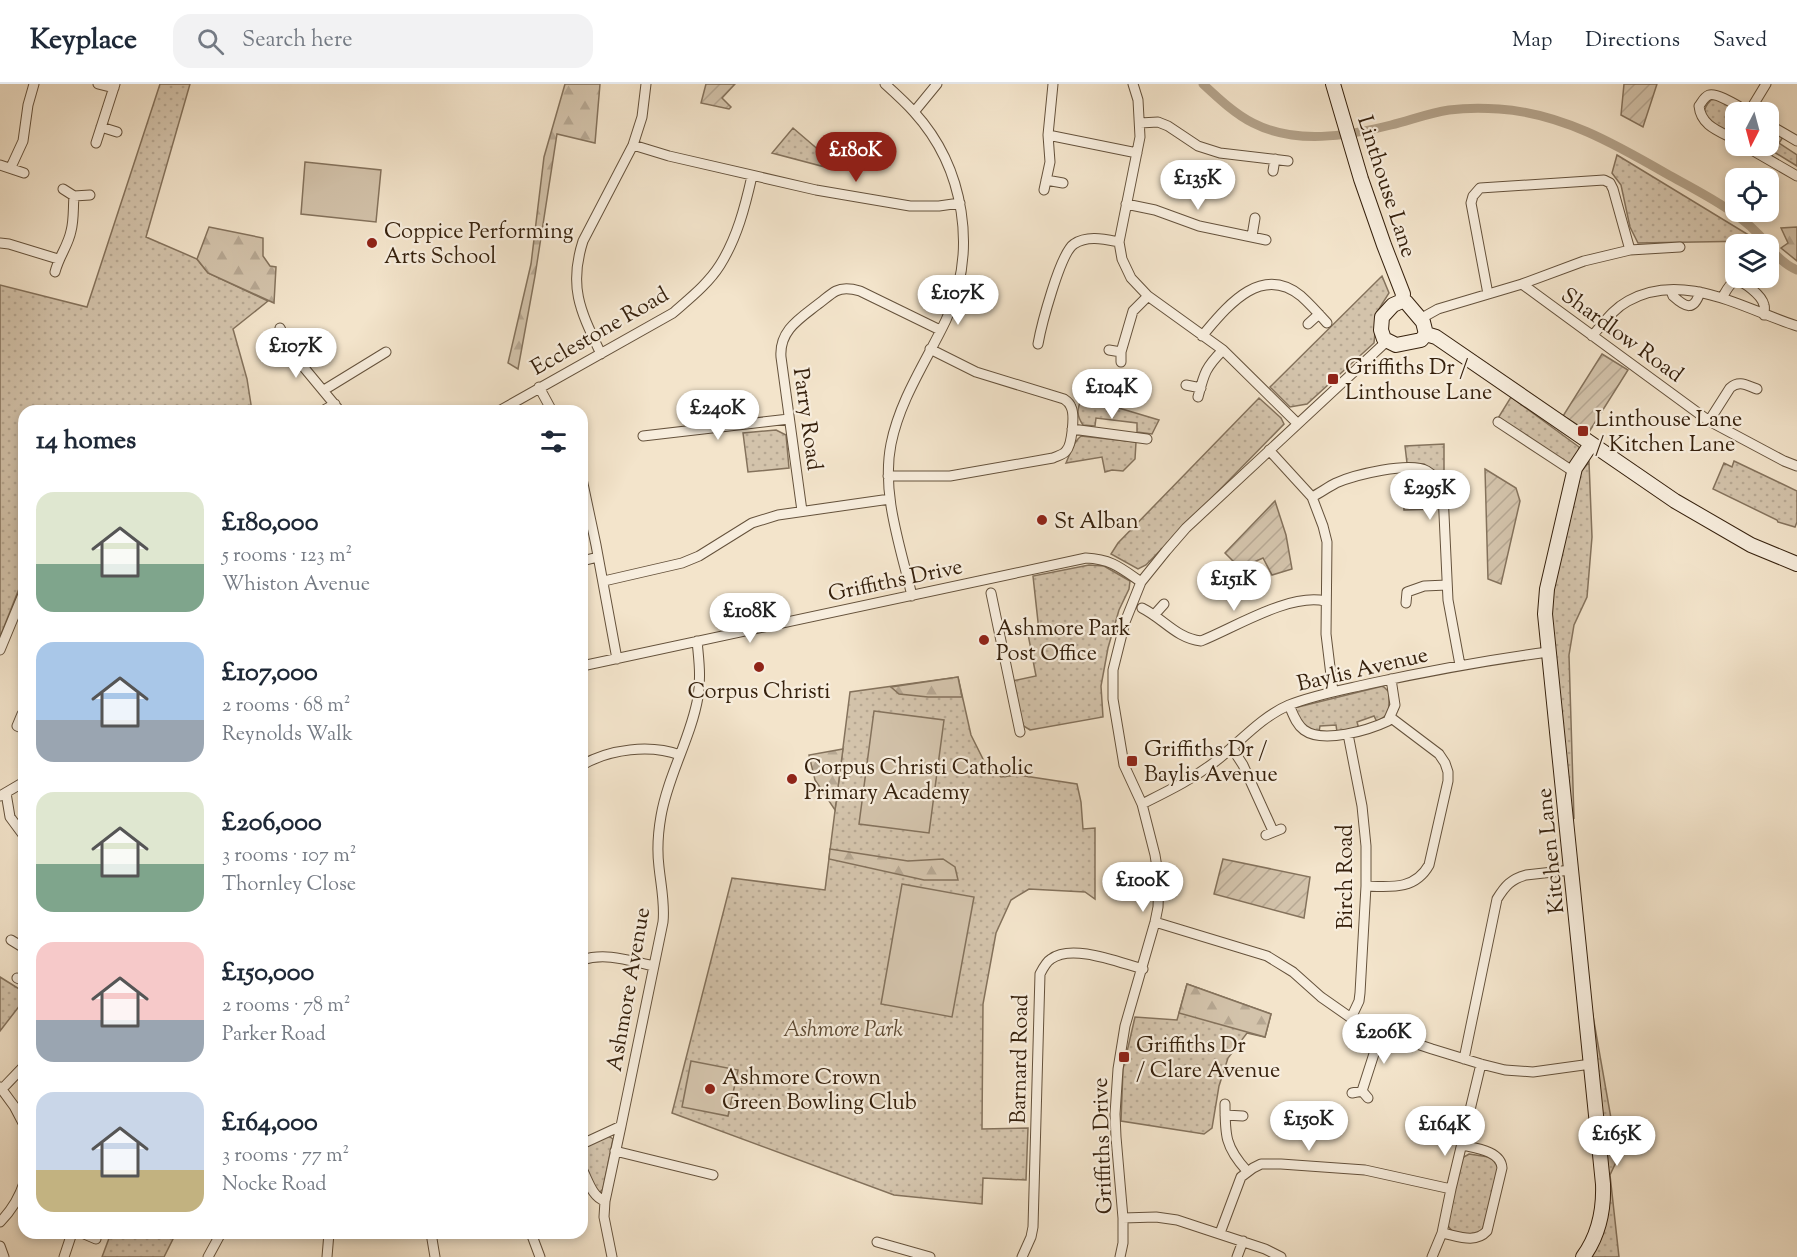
<!DOCTYPE html>
<html lang="en">
<head>
<meta charset="utf-8">
<style>
	body { margin:0; font-family:"Sorts Mill Goudy",serif; background:#f2f2f3; color:#1f2937; height:100vh; display:flex; flex-direction:column; font-size:22px; white-space:nowrap }
	* { box-sizing:border-box; margin:0 }
	p { font-size:20px; color:#747a83 }
	.icon { flex:none; width:33px; height:33px; fill:none; stroke:currentColor; stroke-width:2; stroke-linecap:round; stroke-linejoin:round }
	.map { position:relative; flex:1; overflow:hidden }
	.side { position:absolute; left:18px; top:321px; width:570px; height:834px; display:flex; flex-direction:column; background:#fff; border-radius:18px; box-shadow:0 3px 9px #0003 }
	.side>* { flex:none }
	.needle { width:39px; rotate:186deg }
	.controls { position:absolute; left:1725px; top:18px; display:grid; gap:12px }
	.controls a { display:grid; place-items:center; width:54px; height:54px; border-radius:12px; background:#fff; box-shadow:0 3px 9px #0003; font-size:30px }
	.price { position:absolute; translate:-50% -51px; padding:0 14px; border-radius:21px; background:#fff; color:#222; font-size:20px; line-height:39px; filter:drop-shadow(0 2px 3px #0008) }
	.price::after { content:''; position:absolute; left:50%; top:36px; width:18px; height:14px; margin-left:-9px; background:inherit; clip-path:polygon(0 0,100% 0,50% 100%) }
	.price.selected { background:#8f2418; color:#fff }
	ul { padding:0; list-style:none }
	li { display:flex; align-items:center; gap:18px; height:150px; padding:0 18px }
	li span { display:grid; place-items:center; flex:none; width:168px; height:120px; border-radius:18px; color:#555 }
	li>.icon { margin-inline-start:auto }
	span .icon { width:72px; height:72px; fill:#fffc; stroke-width:1 }
	li b { font-size:26px }
	h2 { display:flex; justify-content:space-between; align-items:center; height:72px; padding:0 18px; font-size:26px }
	header { display:flex; align-items:center; gap:36px; box-sizing:border-box; height:84px; padding:0 30px; background:#fff; border-bottom:2px solid #e0e1e3 }
	header strong { font-size:28px }
	nav { display:flex; gap:33px; margin-inline-start:auto; font-size:21px }
	.search { width:420px; height:54px; background:#f2f2f3; display:flex; align-items:center; gap:15px; box-sizing:border-box; padding:0 21px; border-radius:18px; color:#747a83; font-size:22px }
	.map>svg:first-child { display:block }
	.grass { fill:url(#grass-dots); stroke:#84725c; stroke-width:1.5 }
	.forest { fill:url(#forest-firs); stroke:#84725c; stroke-width:1.5 }
	.garden { fill:url(#garden-furrows); stroke:#84725c; stroke-width:1.5 }
	.pitch { fill:#d3c3ab; stroke:#84725c; stroke-width:1.5 }
	.lines { fill:none; stroke-linecap:round; stroke-linejoin:round }
	.canal { stroke:#b3a28a; stroke-width:9 }
	.street-casing { stroke:#65523c; stroke-width:11 }
	.secondary-casing { stroke:#36210d; stroke-width:16 }
	.street { stroke:#f7eddd; stroke-width:9 }
	.secondary { stroke:#f7eddd; stroke-width:14 }
	.poi-dot { fill:#8f2418; stroke:#f7eddd; stroke-width:2 }
	.labels { text-anchor:middle; stroke-width:4.5; stroke-linejoin:round; paint-order:stroke }
	.street-label { font-size:22px; fill:#36210d; stroke:#f7eddd }
	.poi-label { font-size:22px; fill:#36210d; stroke:#f7eddd; text-anchor:start }
	.park-label { font-size:22px; font-style:italic; fill:#5d4a34; stroke:#f7eddd }
</style>
</head>
<body>
<header>
<strong>Keyplace</strong>
<div class="search"><svg class="icon" aria-label="search" viewBox="0 0 24 24"><circle cx="10" cy="10" r="6"/><path d="M15 15l6 6"/></svg>Search here</div>
<nav><a>Map</a><a>Directions</a><a>Saved</a></nav>
</header>
<div class="map">
<svg width="1797" height="1173" viewBox="0 0 1797 1173">
	<defs>
		<pattern id="grass-dots" width="8" height="8" patternUnits="userSpaceOnUse" patternTransform="scale(1.5)"><rect width="8" height="8" fill="#d3c3ab"/><path d="M2 2h.1M6 6h.1" fill="none" stroke="#b6a792" stroke-width="1.8" stroke-linecap="round"/></pattern>
		<pattern id="forest-firs" width="22" height="20" patternUnits="userSpaceOnUse" patternTransform="scale(1.5)"><rect width="22" height="20" fill="#d3c3ab"/><path d="M5 1l3.5 6h-7zM16 11l3.5 6h-7z" fill="#b6a792"/></pattern>
		<pattern id="garden-furrows" width="10" height="10" patternUnits="userSpaceOnUse" patternTransform="scale(1.5)"><rect width="10" height="10" fill="#d3c3ab"/><path d="M-1 1l2-2M0 10L10 0M9 11l2-2" fill="none" stroke="#b6a792"/></pattern>
	</defs>
	<rect width="100%" height="100%" fill="#f3e4cb"/>
	<filter id="stains"><feTurbulence type="fractalNoise" baseFrequency=".00333" numOctaves="4"/><feColorMatrix values="0 0 0 0 .2 0 0 0 0 .09 0 0 0 0 .02 0 0 0 .5 -.17"/></filter>
	<radialGradient id="worn" r=".72"><stop offset=".6" stop-color="#630" stop-opacity="0"/><stop offset="1" stop-color="#630" stop-opacity=".3"/></radialGradient>
	<path class="grass" d="M160,0H190L146,153L197,175L208,189L268,217L233,245L247,295L252,327H24V492L0,553V201L87,223Z
		M1715,15L1719,16L1741,28H1736L1735,53C1721,44 1691,36 1711,16Z
		M793,44L828,74L825,83L772,69Z
		M1769,45L1783,53L1779,59L1797,71V82L1774,68L1771,73L1751,62H1768Z
		M1617,71L1752,153L1753,157L1638,159L1630,143L1621,101L1612,89Z
		M1382,192L1389,209L1377,228L1374,259L1307,320L1290,323L1270,303Z
		M1082,313L1159,336L1152,350L1137,348V339L1096,334L1095,342L1083,341C1076,331 1077,325 1082,313Z
		M1511,313L1579,363L1578,369L1567,387L1495,339Z
		M1259,314L1281,334L1284,340L1146,481L1138,485L1111,470L1118,459Z
		M776,346L786,351L789,384L748,388L743,349Z
		M1081,352L1136,358L1135,375L1123,387L1112,386L1105,388L1102,373L1066,379C1070,370 1073,358 1081,352Z
		M1444,360V395L1424,380L1407,379L1405,362Z
		M1734,377L1797,407V438L1795,443L1778,438L1777,436L1713,405L1724,379L1732,383Z
		M1589,378L1592,453L1587,513L1574,541L1569,571L1574,735L1565,693L1549,517L1580,389Z
		M1417,389L1419,392L1406,407L1422,420L1435,406L1436,425L1404,426L1402,390Z
		M1089,481L1104,482L1130,497L1129,505L1119,526L1108,564L1101,602L1103,633L1030,646L1022,641L1012,597L1036,592L1028,550L1039,547L1033,492Z
		M958,593L971,651L986,681L1001,693L1018,691L1077,700L1081,718L1083,745L1095,744V815L1085,808L1029,805L1011,816L996,849L983,920L982,1045L1028,1044L1026,1096L983,1094L982,1120L894,1111L672,1029L732,794L825,806L850,608Z
		M1383,602L1389,608V629L1377,638L1374,632L1357,638L1359,645L1337,648L1336,641L1320,642L1319,648C1302,645 1299,640 1294,624Z
		M0,893L24,908V916L0,947Z
		M1187,900L1271,930L1265,953L1247,949L1228,974L1219,1002L1212,1044L1204,1050L1121,1037L1123,985L1135,933L1177,936Z
		M1590,915L1618,1074L1610,1091L1619,1173H1588L1600,1151Z
		M607,1051L613,1055L603,1105L600,1108L596,1107L582,1077V1065Z
		M1469,1070L1495,1074L1499,1084L1482,1148C1471,1153 1451,1153 1447,1139L1462,1074Z
		M111,1149H176L164,1173H102Z"/>
	<path class="forest" d="M565,0H600L595,59L557,50L535,192L518,285L508,279L531,180L544,73Z
		M209,143L263,154V172L270,182L276,183L274,219L208,189L197,175Z
		M1797,143V177L1781,164L1788,159L1781,144Z
		M958,593L962,613H928L899,610L891,603Z
		M843,665L835,726L815,696L809,671Z
		M830,765L908,777L943,775L955,783L958,796H924L829,775Z
		M1187,900L1271,930L1265,953L1179,929Z"/>
	<path class="garden" d="M706,0H735L722,14L731,23L729,25L701,19Z
		M1624,0H1657L1643,43L1621,31Z
		M1602,270L1628,286L1589,348L1563,332Z
		M1485,385L1516,404L1520,417L1501,500L1488,495Z
		M1275,417L1286,451L1292,485L1272,491L1263,474L1240,484L1225,469Z
		M1223,775L1310,793L1304,834L1214,810Z"/>
	<path class="pitch" d="M305,78L381,86L376,138L301,130Z
		M874,627L944,636L929,749L859,740Z
		M902,800L974,813L952,933L881,920Z
		M691,977L738,986L728,1032L682,1023Z"/>
	<g class="lines">
		<path class="canal" d="M1203,0C1218,14 1235,30 1253,39C1296,61 1347,52 1391,41C1411,36 1429,29 1449,26C1465,24 1483,24 1499,25C1561,29 1615,60 1667,90C1701,109 1743,129 1767,160
			M1768,162C1777,173 1785,181 1797,186"/>
		<g class="street-casing">
			<path id="street" d="M98,0L114,4
				M885,0C895,9 905,18 914,28C965,84 978,168 946,236C927,276 900,315 891,360C881,410 901,464 912,512
				M1133,0L1138,16L1140,53L1119,158L1122,175L1131,194L1148,212L1223,266L1297,339
				M914,28L937,0
				M1749,28L1766,0
				M1140,39L1158,38L1168,42L1198,62L1220,69L1288,77
				M1768,40L1797,57
				M101,43L117,48
				M1048,51L1137,69
				M1736,56C1719,47 1701,42 1699,22C1702,18 1704,13 1709,11C1717,8 1741,24 1749,28
				M96,59L115,0
				M633,61L669,72L816,106L910,122H939L960,119
				M1745,62L1797,92
				M0,81L24,89
				M11,83L23,57L28,21L34,0
				M1273,87L1275,75
				M1046,96L1063,99
				M63,105L74,112L90,111
				M1044,106L1050,78L1048,51L1053,0
				M1126,120L1155,126L1199,142L1266,156
				M1252,152L1255,134
				M0,159L9,160L58,175
				M55,188C59,172 68,162 71,147C74,136 73,124 74,112
				M1522,200L1709,337L1784,377L1797,382
				M1671,207L1673,212C1686,224 1694,227 1700,208
				M1488,210L1471,119L1473,112L1480,104L1604,96L1610,99L1613,105L1630,166
				M1722,214C1725,209 1729,200 1734,198C1743,195 1762,212 1764,221C1765,224 1764,228 1764,231
				M1420,235L1438,225L1522,200L1584,177L1630,166L1680,163
				M1308,240L1319,230
				M280,244L296,274L340,327
				M1202,252C1226,224 1260,179 1301,212C1310,220 1319,230 1327,239
				M1592,252C1603,240 1613,225 1628,217C1683,186 1744,225 1797,242
				M1038,260C1041,243 1060,169 1074,160C1087,151 1104,155 1119,158
				M1109,266L1121,268
				M601,270C581,228 568,204 583,157L633,61L642,33L646,0
				M1121,278V268L1133,227L1148,212
				M1186,301L1201,304
				M539,303L552,327
				M324,306L386,268
				M1198,313C1204,290 1205,284 1223,266
				M322,327L335,320
				M499,327L673,229C690,214 708,200 720,181C737,154 745,123 752,92
				M1709,337L1730,304C1739,296 1746,301 1757,305
				M1498,338L1574,388
				M1072,345L1147,355
				M643,352L789,335
				M1269,366L1312,413L1323,442L1327,458L1326,550L1333,608
				M888,392H950L1053,374C1057,372 1063,371 1066,367C1072,361 1075,331 1071,323C1070,320 1067,317 1064,315L976,288L930,265
				M582,395L596,461L617,575
				M1312,413C1320,409 1328,403 1336,399C1354,391 1410,377 1427,387C1436,392 1440,400 1443,409L1448,516L1460,581
				M802,427L781,273C779,247 799,235 817,221C823,217 830,210 836,207C844,203 853,205 860,207L940,246
				M582,477L598,473
				M604,497L682,479L699,472L752,439L778,431L890,415
				M991,509L1020,648
				M1406,519L1407,508L1424,502L1447,501
				M1142,524C1164,535 1176,554 1201,557C1234,544 1289,509 1325,517
				M1155,530L1164,520
				M0,566L24,508
				M582,582L1086,474C1111,475 1121,484 1141,498
				M1289,621C1293,630 1296,640 1304,646C1323,660 1369,646 1388,637L1395,621L1391,595
				M22,630L17,642L24,645
				M1348,650L1362,722L1366,762V802L1360,909L1359,917L1351,934
				M1232,664L1243,681L1273,747
				M582,681C610,665 650,660 680,671
				M6,709L10,733L24,752
				M0,712L24,698
				M1142,720C1168,707 1193,695 1216,677C1240,658 1261,633 1289,621C1314,611 1342,606 1368,600C1428,587 1488,576 1548,568
				M1266,751L1281,745
				M1366,802C1391,803 1415,806 1429,781L1448,697V688L1445,679L1439,670L1390,633
				M1155,838L1267,872L1293,888L1321,913L1351,934L1381,948L1432,965L1481,980L1505,986L1533,988L1591,980
				M11,856L24,864
				M582,876C606,868 630,877 654,882
				M17,894L24,897
				M1464,975L1497,815C1505,802 1511,795 1526,791L1571,786
				M0,1003L14,1022L24,1041
				M2,1005L24,982
				M1362,1007L1381,948
				M1352,1009L1362,1007L1368,1014
				M1225,1020C1225,1051 1225,1063 1247,1087
				M1225,1031L1243,1032
				M582,1060L621,1042L663,838C665,820 661,802 659,783C657,767 658,749 661,732C668,691 691,654 698,613C701,594 699,576 697,557
				M615,1067L713,1091
				M582,1085C588,1096 592,1113 605,1117L604,1133L612,1173
				M605,1117L621,1042
				M1123,1134L1156,1133L1177,1136L1265,1165L1281,1173
				M0,1138C11,1127 19,1114 24,1099
				M82,1149L96,1155
				M431,1149L435,1173
				M531,1149L540,1173
				M1220,1149L1241,1093L1253,1084L1261,1080H1281L1365,1086L1451,1105
				M1442,1149C1458,1152 1475,1160 1487,1147L1502,1084C1501,1067 1475,1064 1462,1061
				M877,1158L930,1173
				M0,1162L4,1173
				M64,1173L72,1149
				M208,1173L221,1149
				M327,1173L329,1149
				M1022,1173L1031,1153L1033,1143L1040,890C1043,884 1046,878 1051,875C1072,859 1120,879 1143,885
				M1120,1173L1123,1159V1134L1116,1053L1115,1030L1118,985L1125,942L1155,838L1158,823L1159,796L1155,771L1142,720L1124,681L1113,615V586L1125,538L1141,498L1166,467L1186,444L1387,257
				M1237,1173L1243,1157
				M1432,1173L1442,1149L1451,1105L1481,980"/>
		</g>
		<g class="secondary-casing">
			<path id="secondary" d="M1333,0L1361,95L1384,161L1403,210L1402,217
				M1402,217L1393,221L1382,233L1381,246L1384,255L1396,261L1421,256L1426,250
				M1402,217L1406,218L1423,238L1426,250
				M1426,250L1436,253L1675,417L1751,461L1797,480
				M1583,1173C1599,1151 1604,1127 1603,1100L1545,530L1547,505L1575,384L1591,360"/>
		</g>
		<use href="#street" class="street"/>
		<use href="#secondary" class="secondary"/>
	</g>
	<g class="poi-dot">
		<circle cx="372" cy="159" r="6"/>
		<rect x="1327" y="289" width="12" height="12" rx="3"/>
		<rect x="1577" y="341" width="12" height="12" rx="3"/>
		<circle cx="1042" cy="436" r="6"/>
		<circle cx="984" cy="556" r="6"/>
		<circle cx="759" cy="583" r="6"/>
		<rect x="1126" y="671" width="12" height="12" rx="3"/>
		<circle cx="792" cy="695" r="6"/>
		<rect x="1118" y="967" width="12" height="12" rx="3"/>
		<circle cx="710" cy="1005" r="6"/>
	</g>
	<g class="labels">
		<g class="street-label">
			<text transform="translate(1388 102) rotate(72)" y="8">Linthouse Lane</text>
			<text transform="translate(599 246) rotate(-30)" y="8">Ecclestone Road</text>
			<text transform="translate(1623 250) rotate(36)" y="8">Shardlow Road</text>
			<text transform="translate(809 335) rotate(82)" y="8">Parry Road</text>
			<text transform="translate(895 495) rotate(-12)" y="8">Griffiths Drive</text>
			<text transform="translate(1362 584) rotate(-13)" y="8">Baylis Avenue</text>
			<text transform="translate(1549 767) rotate(-96)" y="8">Kitchen Lane</text>
			<text transform="translate(1344 793) rotate(-90)" y="8">Birch Road</text>
			<text transform="translate(627 905) rotate(-80)" y="8">Ashmore Avenue</text>
			<text transform="translate(1018 975) rotate(-89)" y="8">Barnard Road</text>
			<text transform="translate(1101 1062) rotate(-92)" y="8">Griffiths Drive</text>
		</g>
		<g class="poi-label">
			<text x="384" y="154">Coppice Performing<tspan x="384" dy="25">Arts School</tspan></text>
			<text x="1345" y="290">Griffiths Dr /<tspan x="1345" dy="25">Linthouse Lane</tspan></text>
			<text x="1595" y="342">Linthouse Lane<tspan x="1595" dy="25">/ Kitchen Lane</tspan></text>
			<text x="1054" y="444">St Alban</text>
			<text x="996" y="551">Ashmore Park<tspan x="996" dy="25">Post Office</tspan></text>
			<text x="759" y="614" text-anchor="middle">Corpus Christi</text>
			<text x="1144" y="672">Griffiths Dr /<tspan x="1144" dy="25">Baylis Avenue</tspan></text>
			<text x="804" y="690">Corpus Christi Catholic<tspan x="804" dy="25">Primary Academy</tspan></text>
			<text x="1136" y="968">Griffiths Dr<tspan x="1136" dy="25">/ Clare Avenue</tspan></text>
			<text x="722" y="1000">Ashmore Crown<tspan x="722" dy="25">Green Bowling Club</tspan></text>
		</g>
		<g class="park-label">
			<text x="843" y="952">Ashmore Park</text>
		</g>
	</g>
	<rect width="100%" height="100%" filter="url(#stains)"/>
	<rect width="100%" height="100%" fill="url(#worn)"/>
</svg>
<div class="controls">
<a><svg class="needle" viewBox="-14 -14 28 28"><path d="M0-13l5 13h-10z" fill="#e53935"/><path d="M0 13l5-13h-10z" fill="#747a83"/></svg></a>
<a><svg class="icon" aria-label="locate" viewBox="0 0 24 24"><circle cx="12" cy="12" r="6"/><path d="M12 2v4M12 18v4M2 12h4M18 12h4"/></svg></a>
<a><svg class="icon" aria-label="layers" viewBox="0 0 24 24"><path d="M12 4l9 5-9 5-9-5zM3 14l9 5 9-5"/></svg></a>
</div>
<b class="price selected" style="left:856px;top:99px">£180K</b>
<b class="price" style="left:1198px;top:127px">£135K</b>
<b class="price" style="left:958px;top:242px">£107K</b>
<b class="price" style="left:296px;top:295px">£107K</b>
<b class="price" style="left:1112px;top:336px">£104K</b>
<b class="price" style="left:718px;top:357px">£240K</b>
<b class="price" style="left:1430px;top:437px">£295K</b>
<b class="price" style="left:1234px;top:528px">£151K</b>
<b class="price" style="left:750px;top:560px">£108K</b>
<b class="price" style="left:1143px;top:829px">£100K</b>
<b class="price" style="left:1384px;top:981px">£206K</b>
<b class="price" style="left:1309px;top:1068px">£150K</b>
<b class="price" style="left:1445px;top:1073px">£164K</b>
<b class="price" style="left:1617px;top:1083px">£165K</b>
<section class="side">
<h2>14 homes<svg class="icon" aria-label="filters" viewBox="0 0 24 24"><path d="M4 7h16M4 17h16"/><circle cx="9" cy="7" r="2"/><circle cx="15" cy="17" r="2"/></svg></h2>
<ul>
<li><span style="background:linear-gradient(#dfe7d0 60%,#7fa58c 0)"><svg class="icon" aria-label="home" viewBox="0 0 24 24"><path d="M3 11l9-7 9 7M6 9v11h12V9"/></svg></span><div><b>£180,000</b><p>5 rooms · 123 m²</p><p>Whiston Avenue</p></div></li>
<li><span style="background:linear-gradient(#a9c7e8 65%,#9aa5b1 0)"><svg class="icon" aria-label="home" viewBox="0 0 24 24"><path d="M3 11l9-7 9 7M6 9v11h12V9"/></svg></span><div><b>£107,000</b><p>2 rooms · 68 m²</p><p>Reynolds Walk</p></div></li>
<li><span style="background:linear-gradient(#dfe7d0 60%,#7fa58c 0)"><svg class="icon" aria-label="home" viewBox="0 0 24 24"><path d="M3 11l9-7 9 7M6 9v11h12V9"/></svg></span><div><b>£206,000</b><p>3 rooms · 107 m²</p><p>Thornley Close</p></div></li>
<li><span style="background:linear-gradient(#f6c9c9 65%,#9aa5b1 0)"><svg class="icon" aria-label="home" viewBox="0 0 24 24"><path d="M3 11l9-7 9 7M6 9v11h12V9"/></svg></span><div><b>£150,000</b><p>2 rooms · 78 m²</p><p>Parker Road</p></div></li>
<li><span style="background:linear-gradient(#c9d6e8 65%,#c2b280 0)"><svg class="icon" aria-label="home" viewBox="0 0 24 24"><path d="M3 11l9-7 9 7M6 9v11h12V9"/></svg></span><div><b>£164,000</b><p>3 rooms · 77 m²</p><p>Nocke Road</p></div></li>
</ul>
</section>
</div>
</body>
</html>
